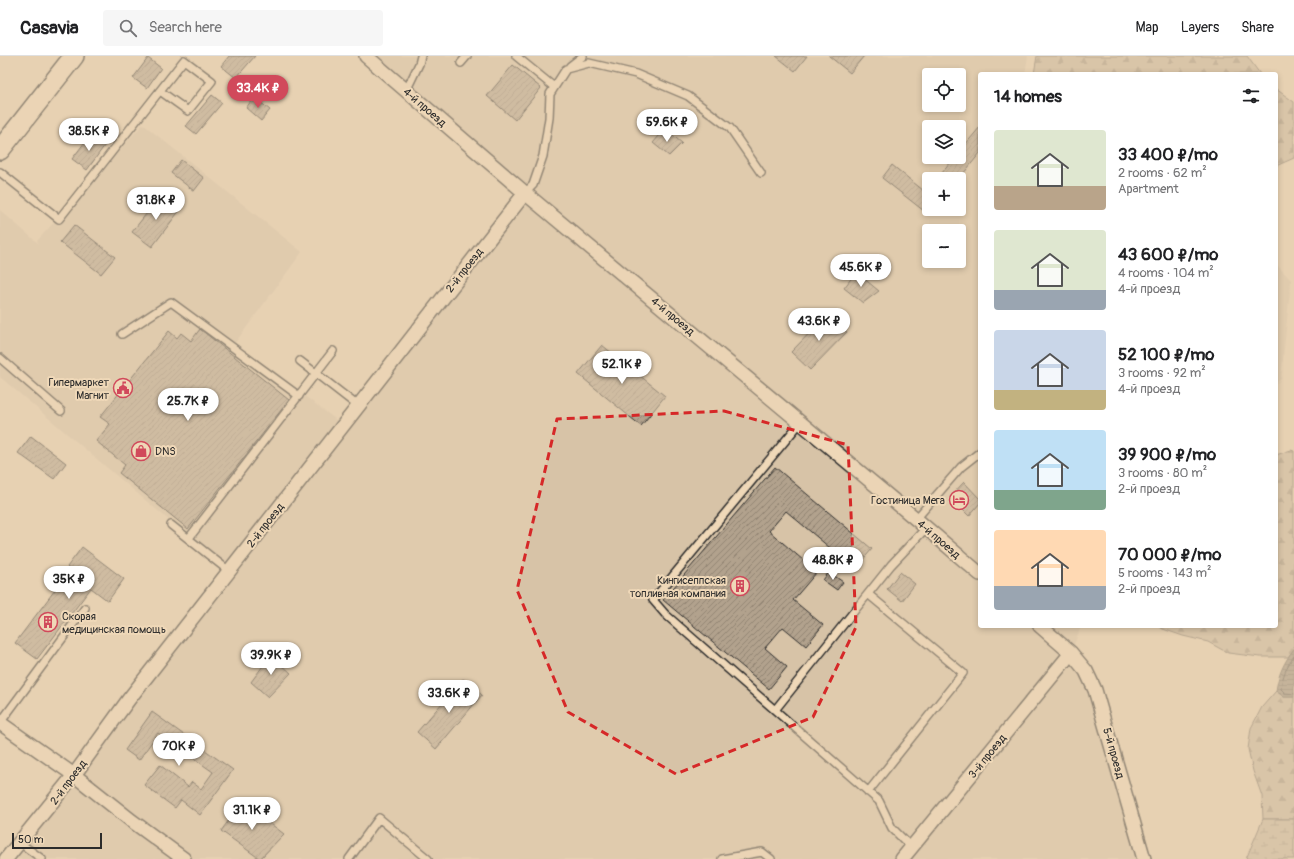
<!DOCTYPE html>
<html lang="en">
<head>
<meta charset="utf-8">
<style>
	body { margin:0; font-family:Pangolin,sans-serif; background:#f6f6f6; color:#202124; height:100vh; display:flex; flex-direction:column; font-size:15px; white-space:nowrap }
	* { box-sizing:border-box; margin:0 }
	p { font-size:13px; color:#757577 }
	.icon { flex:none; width:22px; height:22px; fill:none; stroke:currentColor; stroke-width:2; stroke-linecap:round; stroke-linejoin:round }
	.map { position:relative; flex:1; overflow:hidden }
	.panel { position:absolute; left:978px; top:16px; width:300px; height:556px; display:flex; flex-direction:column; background:#fff; border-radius:4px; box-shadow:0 2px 6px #0003 }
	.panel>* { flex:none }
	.buttons { position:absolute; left:922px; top:12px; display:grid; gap:8px }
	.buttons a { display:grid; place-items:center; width:44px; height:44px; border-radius:4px; background:#fff; box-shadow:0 2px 6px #0003; font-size:20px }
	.scale { position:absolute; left:12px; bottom:10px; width:90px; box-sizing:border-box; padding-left:4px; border:2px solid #2b2b2b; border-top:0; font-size:11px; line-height:14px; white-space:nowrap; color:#2b2b2b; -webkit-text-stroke:3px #efd8b8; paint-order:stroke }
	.price { position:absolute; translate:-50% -34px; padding:0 9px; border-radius:14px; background:#fff; color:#222; font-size:13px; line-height:26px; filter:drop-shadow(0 1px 2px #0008) }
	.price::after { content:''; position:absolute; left:50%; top:24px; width:12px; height:9px; margin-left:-6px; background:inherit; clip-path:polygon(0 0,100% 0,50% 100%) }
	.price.selected { background:#d1495b; color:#fff }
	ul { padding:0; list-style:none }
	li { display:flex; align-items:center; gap:12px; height:100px; padding:0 16px }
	li span { display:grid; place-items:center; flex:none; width:112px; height:80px; border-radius:4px; color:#555 }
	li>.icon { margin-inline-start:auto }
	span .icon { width:48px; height:48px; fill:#fffc; stroke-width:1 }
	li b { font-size:17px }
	h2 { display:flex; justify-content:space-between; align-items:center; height:48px; padding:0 16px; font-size:17px }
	header { display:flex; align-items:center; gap:24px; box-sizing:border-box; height:56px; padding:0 20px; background:#fff; border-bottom:1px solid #e0e0e0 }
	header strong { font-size:19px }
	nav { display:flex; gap:22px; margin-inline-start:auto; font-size:14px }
	.search { width:280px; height:36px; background:#f6f6f6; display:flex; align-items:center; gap:10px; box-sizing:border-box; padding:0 14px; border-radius:4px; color:#757577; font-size:15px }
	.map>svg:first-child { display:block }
	.built { fill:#d7c3a7; fill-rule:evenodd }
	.forest { fill:url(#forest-firs); stroke:#7a7064 }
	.wetland { fill:url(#wetland-marsh); stroke:#7a7064 }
	.water { fill:url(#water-rules); stroke:#6f675c }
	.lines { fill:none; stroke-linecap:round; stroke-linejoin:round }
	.shore { stroke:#58534c; stroke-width:1 }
	.building { fill:url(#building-hatch); stroke:#2b2b2b }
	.service-casing { stroke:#2b2b2b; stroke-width:10 }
	.minor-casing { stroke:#2b2b2b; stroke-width:16 }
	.secondary-casing { stroke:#2b2b2b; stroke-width:22 }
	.service { stroke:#efd8b8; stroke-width:7 }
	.minor { stroke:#efd8b8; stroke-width:13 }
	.secondary { stroke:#efd8b8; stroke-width:19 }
	.marked { fill:none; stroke:#d62828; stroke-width:3; stroke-dasharray:8 5; stroke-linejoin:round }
	.labels { text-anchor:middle; stroke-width:4; stroke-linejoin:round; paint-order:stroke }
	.street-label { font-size:11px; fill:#2b2b2b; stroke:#efd8b8 }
	.poi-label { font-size:11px; fill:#2b2b2b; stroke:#efd8b8; text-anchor:end }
</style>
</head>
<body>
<header>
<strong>Casavia</strong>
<div class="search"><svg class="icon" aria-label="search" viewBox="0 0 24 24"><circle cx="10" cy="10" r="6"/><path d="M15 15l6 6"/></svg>Search here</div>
<nav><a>Map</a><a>Layers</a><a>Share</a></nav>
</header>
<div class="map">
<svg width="1294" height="803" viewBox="0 0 1294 803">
	<defs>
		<pattern id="forest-firs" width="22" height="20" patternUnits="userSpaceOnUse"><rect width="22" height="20" fill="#c8b69c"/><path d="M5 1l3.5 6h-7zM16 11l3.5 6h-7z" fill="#a3947f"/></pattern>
		<pattern id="wetland-marsh" width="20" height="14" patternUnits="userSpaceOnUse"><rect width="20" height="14" fill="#c8b69c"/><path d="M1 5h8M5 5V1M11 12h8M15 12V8" fill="none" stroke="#a3947f"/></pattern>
		<pattern id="water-rules" width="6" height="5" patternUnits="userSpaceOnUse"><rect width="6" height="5" fill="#9c8f7d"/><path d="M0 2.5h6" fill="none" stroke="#7f7567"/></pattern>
		<pattern id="building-hatch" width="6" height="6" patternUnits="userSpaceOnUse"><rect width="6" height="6" fill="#b2a28d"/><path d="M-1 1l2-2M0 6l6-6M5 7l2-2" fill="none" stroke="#918473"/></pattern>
	</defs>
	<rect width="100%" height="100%" fill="#e7d1b2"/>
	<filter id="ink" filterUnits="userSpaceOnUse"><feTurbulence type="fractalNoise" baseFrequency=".025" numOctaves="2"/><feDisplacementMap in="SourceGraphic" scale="8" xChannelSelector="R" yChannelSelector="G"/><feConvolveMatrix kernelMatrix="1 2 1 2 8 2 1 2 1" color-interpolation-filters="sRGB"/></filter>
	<g filter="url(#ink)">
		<path class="built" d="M366,0H1028L1025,18H980V570H1081L1071,597L1095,634L1140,803H7L525,137ZM929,19H959V49H929ZM929,71H959V101H929ZM929,123H959V153H929ZM929,175H959V205H929Z
			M143,68L302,196L235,287L343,369L229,515L0,321V154L39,188L37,185Z
			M1276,208L1291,224L1281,323L1276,328Z"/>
		<path class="forest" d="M1037,0H1247L1260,18H1034Z
			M1276,33L1294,46V102L1276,110Z
			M1291,394L1294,395V593L1288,601H1260L1228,597L1208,586L1183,580L1160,572L1159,570H1276V399Z
			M1276,635L1284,641H1294V763H1263L1262,740L1253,715L1248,693L1251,672L1262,651Z"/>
		<path class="wetland" d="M1263,763H1294V803H1246Z"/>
		<path class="water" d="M1294,593V641H1284L1276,635C1278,619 1284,606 1294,593Z"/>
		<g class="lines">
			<path class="shore" d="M1294,600C1287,609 1282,621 1281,633L1285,637L1294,638"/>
		</g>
		<path class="building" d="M229,0H255L236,22L221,10Z
			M776,0H807L795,15Z
			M829,0H864L850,17Z
			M148,2L161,12L147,32L133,22Z
			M513,9L541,32L515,64L487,40Z
			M212,39L222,47L196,78L186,70Z
			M254,41L270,54L261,65L246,52Z
			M980,71V97L959,123H937L955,101H959V96Z
			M665,73L682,87L669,100L653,87Z
			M91,78L105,89L87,114L72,103Z
			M181,104L204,122L194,135L171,117Z
			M892,109L929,139V159L882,122Z
			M161,139L180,154L152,191L132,176Z
			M74,169L115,201L101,218L60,186Z
			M856,216L879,235L863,247L844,232Z
			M828,258L847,276L810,314L791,296Z
			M200,273L289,344L188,473L119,417L125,409L96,385L110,368L100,361L169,275L177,282L181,277L191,285Z
			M602,289L665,340L641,370L578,318Z
			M31,380L66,407L54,423L18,397Z
			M775,411L872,493L855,513L786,455L769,475L817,516L793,544L823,569L806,590L783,571L765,592L787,611L769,633L663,544Z
			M964,426L980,443V447L969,460L950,441Z
			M82,491L124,523L108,545L91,532L37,603L15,587L70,514L67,511Z
			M829,516L843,526L837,534L823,524Z
			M900,516L915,528L902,545L887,533Z
			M271,599L291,617L268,641L251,626Z
			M463,623L482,639L436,693L417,676Z
			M152,656L233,714L200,759L181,744L175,752L144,729L160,709L188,731L192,726L201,733L213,716L158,677L139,704L125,694Z
			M242,746L284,778L260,803L221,775Z"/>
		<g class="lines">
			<g class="service-casing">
				<path id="service" d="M516,0L554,31
					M461,7L467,0
					M570,10L583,0
					M406,35L419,8L421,0
					M0,116L59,163L184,4L212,25L188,55L160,35
					M525,137L533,129L543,100L549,62L550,38L566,13L589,7L636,18L688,40L730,72L761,117
					M122,278L171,246L299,340
					M0,302L61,355
					M300,305L358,350
					M800,367L653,544L665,558L879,745L892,772L912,792
					M916,463L961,411L980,396
					M171,469L229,515
					M189,482L333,295
					M868,538L963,617L868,736
					M775,654L891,509L926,472
					M0,667L85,552
					M20,787L42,803
					M349,803L379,762L428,803
					M722,803L762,796L771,803"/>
			</g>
			<g class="minor-casing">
				<path id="minor" d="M366,0L525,137L916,463L980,518
					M1040,570L1071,597L1086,615L1095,634L1144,803
					M0,667L74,719L132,765L184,803
					M6,803L74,719L129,643L525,137
					M902,803L1071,597"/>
			</g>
			<g class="secondary-casing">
				<path id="secondary" d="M0,94L74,0"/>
			</g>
			<use href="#service" class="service"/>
			<use href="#minor" class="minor"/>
			<use href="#secondary" class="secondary"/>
		</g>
	</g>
	<path d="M0 0H1294V803H0ZM724,355L848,389L856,571L813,661L676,718L568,656L517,534L557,363Z" fill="#e7d1b2" fill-opacity=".55" fill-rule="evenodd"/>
	<path class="marked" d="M724,355L848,389L856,571L813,661L676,718L568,656L517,534L557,363Z"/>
	<defs>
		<g id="civic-ring" transform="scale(1)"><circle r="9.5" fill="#efd8b8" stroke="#d1495b" stroke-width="1.5"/><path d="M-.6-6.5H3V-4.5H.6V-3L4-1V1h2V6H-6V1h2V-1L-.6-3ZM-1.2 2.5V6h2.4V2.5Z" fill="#d1495b"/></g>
		<g id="shop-ring" transform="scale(1)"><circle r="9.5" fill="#efd8b8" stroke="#d1495b" stroke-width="1.5"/><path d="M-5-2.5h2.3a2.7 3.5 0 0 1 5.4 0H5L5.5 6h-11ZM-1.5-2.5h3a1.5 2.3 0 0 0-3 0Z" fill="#d1495b"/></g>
		<g id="hotel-ring" transform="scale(1)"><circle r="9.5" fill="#efd8b8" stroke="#d1495b" stroke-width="1.5"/><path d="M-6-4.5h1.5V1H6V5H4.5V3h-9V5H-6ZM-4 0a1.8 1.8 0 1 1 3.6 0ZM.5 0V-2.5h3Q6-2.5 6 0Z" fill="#d1495b"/></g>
		<g id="building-ring" transform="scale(1)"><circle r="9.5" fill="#efd8b8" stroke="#d1495b" stroke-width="1.5"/><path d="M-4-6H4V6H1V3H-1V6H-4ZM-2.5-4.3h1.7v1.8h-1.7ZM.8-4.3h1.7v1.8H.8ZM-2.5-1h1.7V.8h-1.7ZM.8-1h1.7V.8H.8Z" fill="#d1495b"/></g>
	</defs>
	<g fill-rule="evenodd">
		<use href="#civic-ring" x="123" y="332"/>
		<use href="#shop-ring" x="141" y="395"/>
		<use href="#hotel-ring" x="959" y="444"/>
		<use href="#building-ring" x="740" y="530"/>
		<use href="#building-ring" x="48" y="566"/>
	</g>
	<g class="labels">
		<g class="street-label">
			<text transform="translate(425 51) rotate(41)" y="4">4-й проезд</text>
			<text transform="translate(464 214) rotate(-52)" y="4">2-й проезд</text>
			<text transform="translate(673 260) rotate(40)" y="4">4-й проезд</text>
			<text transform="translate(265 469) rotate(-52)" y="4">2-й проезд</text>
			<text transform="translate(939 483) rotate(41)" y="4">4-й проезд</text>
			<text transform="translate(1114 697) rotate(74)" y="4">5-й проезд</text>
			<text transform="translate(987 700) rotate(-51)" y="4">3-й проезд</text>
			<text transform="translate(68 726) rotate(-53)" y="4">2-й проезд</text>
		</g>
		<g class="poi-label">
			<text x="109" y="330">Гипермаркет<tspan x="109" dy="13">Магнит</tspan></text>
			<text x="155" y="399" text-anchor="start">DNS</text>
			<text x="945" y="448">Гостиница Мега</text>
			<text x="726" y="528">Кингисеппская<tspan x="726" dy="13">топливная компания</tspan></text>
			<text x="62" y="564" text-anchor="start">Скорая<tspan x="62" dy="13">медицинская помощь</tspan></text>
		</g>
	</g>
</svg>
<div class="buttons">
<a><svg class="icon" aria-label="locate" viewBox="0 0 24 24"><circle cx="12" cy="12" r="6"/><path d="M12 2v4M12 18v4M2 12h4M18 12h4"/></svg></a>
<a><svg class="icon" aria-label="layers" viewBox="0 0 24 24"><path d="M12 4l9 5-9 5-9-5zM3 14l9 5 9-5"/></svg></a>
<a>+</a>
<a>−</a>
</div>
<div class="scale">50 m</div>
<b class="price selected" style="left:258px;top:53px">33.4K ₽</b>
<b class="price" style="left:667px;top:87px">59.6K ₽</b>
<b class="price" style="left:89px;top:96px">38.5K ₽</b>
<b class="price" style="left:156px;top:165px">31.8K ₽</b>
<b class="price" style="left:861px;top:232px">45.6K ₽</b>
<b class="price" style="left:819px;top:286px">43.6K ₽</b>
<b class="price" style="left:622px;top:329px">52.1K ₽</b>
<b class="price" style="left:188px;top:366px">25.7K ₽</b>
<b class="price" style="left:833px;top:525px">48.8K ₽</b>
<b class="price" style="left:69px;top:544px">35K ₽</b>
<b class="price" style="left:271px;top:620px">39.9K ₽</b>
<b class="price" style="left:449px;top:658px">33.6K ₽</b>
<b class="price" style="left:179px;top:711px">70K ₽</b>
<b class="price" style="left:252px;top:775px">31.1K ₽</b>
<section class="panel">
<h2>14 homes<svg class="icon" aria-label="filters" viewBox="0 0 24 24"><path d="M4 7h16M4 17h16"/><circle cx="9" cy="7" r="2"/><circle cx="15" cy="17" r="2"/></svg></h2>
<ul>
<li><span style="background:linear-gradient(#dfe7d0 70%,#b9a48a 0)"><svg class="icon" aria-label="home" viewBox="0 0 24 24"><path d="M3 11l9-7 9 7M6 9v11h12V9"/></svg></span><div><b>33 400 ₽/mo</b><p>2 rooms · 62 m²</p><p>Apartment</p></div></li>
<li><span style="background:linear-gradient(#dfe7d0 75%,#9aa5b1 0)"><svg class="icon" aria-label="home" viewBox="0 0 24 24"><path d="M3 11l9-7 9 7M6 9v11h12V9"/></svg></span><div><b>43 600 ₽/mo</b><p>4 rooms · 104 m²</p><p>4-й проезд</p></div></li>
<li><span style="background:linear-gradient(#c9d6e8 75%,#c2b280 0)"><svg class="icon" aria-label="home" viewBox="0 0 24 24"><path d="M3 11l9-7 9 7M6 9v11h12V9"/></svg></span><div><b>52 100 ₽/mo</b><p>3 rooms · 92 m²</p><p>4-й проезд</p></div></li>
<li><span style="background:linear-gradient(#bfe0f5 75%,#7fa58c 0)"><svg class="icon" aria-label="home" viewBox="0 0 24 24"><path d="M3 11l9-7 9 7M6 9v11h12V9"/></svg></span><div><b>39 900 ₽/mo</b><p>3 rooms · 80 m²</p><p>2-й проезд</p></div></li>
<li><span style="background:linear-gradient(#ffd9b3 70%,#9aa5b1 0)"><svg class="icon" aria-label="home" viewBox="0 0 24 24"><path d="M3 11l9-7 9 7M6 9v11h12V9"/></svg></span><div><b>70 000 ₽/mo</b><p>5 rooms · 143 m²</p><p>2-й проезд</p></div></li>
</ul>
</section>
</div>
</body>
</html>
